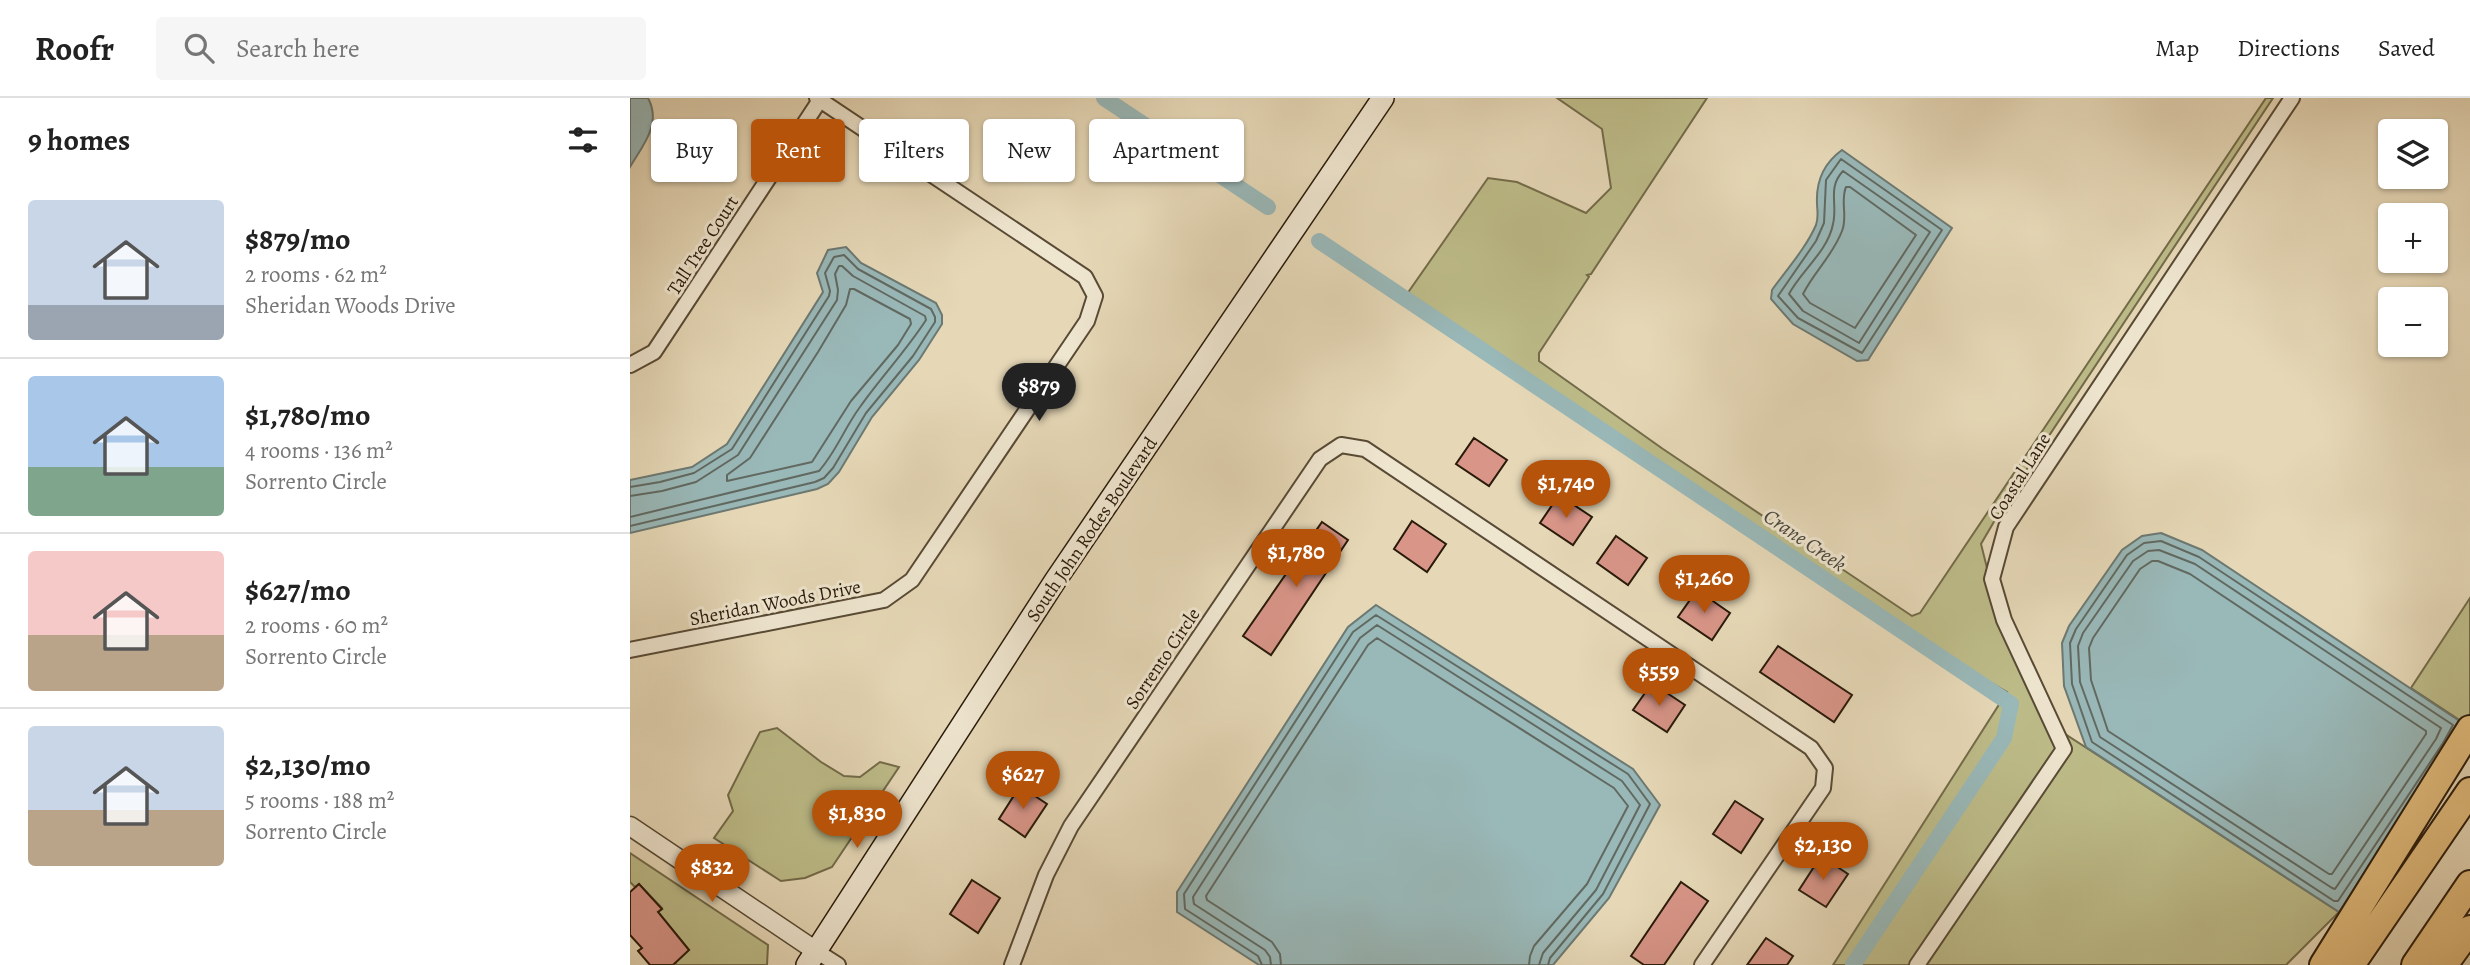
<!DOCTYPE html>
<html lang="en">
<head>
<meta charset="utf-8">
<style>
	body { margin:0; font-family:Alegreya,serif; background:#f6f6f6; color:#222; height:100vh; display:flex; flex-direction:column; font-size:26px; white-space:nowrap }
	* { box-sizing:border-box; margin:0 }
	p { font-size:23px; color:#767676 }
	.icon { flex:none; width:38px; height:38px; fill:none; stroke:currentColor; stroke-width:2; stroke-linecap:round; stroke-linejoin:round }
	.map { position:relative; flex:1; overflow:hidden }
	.sheet { display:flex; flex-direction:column; background:#fff; width:630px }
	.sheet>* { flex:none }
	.banner { position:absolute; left:21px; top:21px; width:665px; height:63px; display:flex; gap:14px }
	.controls { position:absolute; left:1748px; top:21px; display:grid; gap:14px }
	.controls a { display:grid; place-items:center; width:70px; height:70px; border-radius:7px; background:#fff; box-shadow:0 2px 5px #0004; font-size:35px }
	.price { position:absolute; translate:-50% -60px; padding:0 16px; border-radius:24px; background:#b45309; color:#fff; font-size:23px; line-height:46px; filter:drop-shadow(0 2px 4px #0008) }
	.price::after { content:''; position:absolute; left:50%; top:42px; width:21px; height:16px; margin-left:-10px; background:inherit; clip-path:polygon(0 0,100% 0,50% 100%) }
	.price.active { background:#222; color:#fff }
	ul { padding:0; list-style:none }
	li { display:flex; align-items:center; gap:21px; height:175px; padding:0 28px }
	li+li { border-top:2px solid #e0e0e0 }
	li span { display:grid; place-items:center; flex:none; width:196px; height:140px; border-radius:7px; color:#555 }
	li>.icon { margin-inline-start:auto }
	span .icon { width:84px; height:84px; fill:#fffc; stroke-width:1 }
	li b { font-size:30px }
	h2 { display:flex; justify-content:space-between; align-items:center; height:84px; padding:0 28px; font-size:30px }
	.chip { padding:0 24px; border-radius:7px; background:#fff; box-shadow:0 2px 5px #0004; font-size:24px; line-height:63px }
	.chip.active { background:#b45309; color:#fff }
	header { display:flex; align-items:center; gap:42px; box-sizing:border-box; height:98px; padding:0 35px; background:#fff; border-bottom:2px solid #e0e0e0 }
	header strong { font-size:33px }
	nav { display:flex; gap:38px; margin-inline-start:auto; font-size:24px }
	.search { width:490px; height:63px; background:#f6f6f6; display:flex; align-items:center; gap:18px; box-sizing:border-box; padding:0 24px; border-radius:7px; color:#767676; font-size:26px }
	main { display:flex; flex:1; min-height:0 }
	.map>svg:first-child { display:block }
	.green { fill:#bdbc89; stroke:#736b4a; stroke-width:2 }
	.water { fill:#99b8b8; stroke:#6c7972; stroke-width:2 }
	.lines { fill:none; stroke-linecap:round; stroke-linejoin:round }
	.shore { stroke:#616961; stroke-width:2 }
	.canal { stroke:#99b8b8; stroke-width:16 }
	.building { fill:#d89588; stroke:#291a0a; stroke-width:2 }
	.minor-casing { stroke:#584a35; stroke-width:18 }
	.tertiary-casing { stroke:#584a35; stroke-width:21 }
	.secondary-casing { stroke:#291a0a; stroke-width:24 }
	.motorway-casing { stroke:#291a0a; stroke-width:30 }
	.minor { stroke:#efe6d0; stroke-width:14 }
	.tertiary { stroke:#efe6d0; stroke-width:18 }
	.secondary { stroke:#efe6d0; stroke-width:21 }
	.motorway { stroke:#e3bc7c; stroke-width:26 }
	.labels { text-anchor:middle; stroke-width:6; stroke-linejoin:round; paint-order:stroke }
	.street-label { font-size:19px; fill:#291a0a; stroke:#efe6d0 }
	.water-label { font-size:21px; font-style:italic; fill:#4b493e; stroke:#efe6d0 }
</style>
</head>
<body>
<header>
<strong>Roofr</strong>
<div class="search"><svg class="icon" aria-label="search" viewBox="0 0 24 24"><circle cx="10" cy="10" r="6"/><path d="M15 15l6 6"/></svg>Search here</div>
<nav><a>Map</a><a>Directions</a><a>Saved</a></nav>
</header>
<main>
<section class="sheet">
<h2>9 homes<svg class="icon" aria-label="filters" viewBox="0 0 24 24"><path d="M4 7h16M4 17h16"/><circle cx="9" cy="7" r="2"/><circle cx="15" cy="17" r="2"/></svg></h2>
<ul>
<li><span style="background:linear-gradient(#c9d6e8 75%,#9aa5b1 0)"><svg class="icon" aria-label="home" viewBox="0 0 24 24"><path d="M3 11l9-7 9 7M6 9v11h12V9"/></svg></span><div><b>$879/mo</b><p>2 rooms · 62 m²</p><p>Sheridan Woods Drive</p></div></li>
<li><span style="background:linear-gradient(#a9c7e8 65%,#7fa58c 0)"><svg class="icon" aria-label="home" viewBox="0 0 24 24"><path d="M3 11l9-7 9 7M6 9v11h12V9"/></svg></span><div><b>$1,780/mo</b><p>4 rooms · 136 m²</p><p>Sorrento Circle</p></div></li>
<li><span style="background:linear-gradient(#f6c9c9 60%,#b9a48a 0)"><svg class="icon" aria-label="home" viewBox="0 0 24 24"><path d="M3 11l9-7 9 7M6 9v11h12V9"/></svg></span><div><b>$627/mo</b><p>2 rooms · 60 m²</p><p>Sorrento Circle</p></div></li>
<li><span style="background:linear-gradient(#c9d6e8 60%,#b9a48a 0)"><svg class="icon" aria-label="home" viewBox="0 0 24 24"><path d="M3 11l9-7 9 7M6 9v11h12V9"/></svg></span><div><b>$2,130/mo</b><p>5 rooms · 188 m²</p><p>Sorrento Circle</p></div></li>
</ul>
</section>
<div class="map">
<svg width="1840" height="867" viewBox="0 0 1840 867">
	<rect width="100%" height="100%" fill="#e6d8b7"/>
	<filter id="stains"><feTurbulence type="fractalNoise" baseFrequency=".00286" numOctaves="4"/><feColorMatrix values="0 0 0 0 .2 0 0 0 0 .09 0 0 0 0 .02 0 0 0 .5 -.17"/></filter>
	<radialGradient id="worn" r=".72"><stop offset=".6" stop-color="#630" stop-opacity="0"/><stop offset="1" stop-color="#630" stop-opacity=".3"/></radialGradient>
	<path class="green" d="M927,0H1077L961,176L957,177L959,179L909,255V263L1033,351L1282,518L1290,515L1636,0H1643L1379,398L1351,446L1371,526L1429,632L1709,814L1656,867H1203L1377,594L1254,522L777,196L858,80L887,84L956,115L981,90L972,31Z
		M1840,500V616L1834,625L1781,590Z
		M147,630L191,664L214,678L230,679L250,664L269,669L202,769L175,780L151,783L84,740L103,713L98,697L130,634Z
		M0,755L138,847L137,867H47L45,865L59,852L28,814L32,810L9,786L5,789L0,784Z"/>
	<path class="water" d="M0,0H18C32,26 13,47 0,69Z
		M1212,52L1322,130L1238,262L1227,263L1163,226L1141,201L1142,192C1157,171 1176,150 1186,127C1189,119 1187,112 1187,105C1186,83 1194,65 1212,52Z
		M216,149L231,165L306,205L312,217V226L289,262L242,319L209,374L198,386L187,391L0,435V382L62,369L97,346L193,194L187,175L198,152Z
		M1531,435L1572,452L1834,626L1709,814L1456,649L1434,588L1432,545L1439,528L1492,452L1512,438Z
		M746,507L1003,671L1030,707L979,800L923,867H629L547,814V794L718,529Z"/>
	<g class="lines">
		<path class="shore" d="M1211,61L1312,132L1232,255L1168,220L1148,198L1186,143L1194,125L1196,82Z
			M1213,73L1300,134L1229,245L1173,213L1159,196C1171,173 1198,153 1203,126C1208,106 1197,90 1213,73Z
			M1216,89H1220L1286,137L1225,230L1180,205L1173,196C1184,174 1203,157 1212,133C1218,119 1210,103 1216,89Z
			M220,191H224L280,221L281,226L268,247L221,303L182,364L97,383V377L120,360L188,254L216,207Z
			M0,389L30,384L64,375L102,351L199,198L200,193L195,175L204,159L214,157L228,171L301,211L305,219V224L283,258L236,315L203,370L194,380L185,384L0,428
			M0,398L32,393L66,384L108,357L207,202L208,192L205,176L209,168H212L223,178L295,218L296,222C276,253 251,279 230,309C215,329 206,354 189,373L0,419
			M1531,443L1569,459L1823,627L1813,645L1708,803H1704L1462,644L1442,586L1440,545L1446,531L1497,457L1514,445Z
			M1529,452L1565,466L1811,630L1806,641L1705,791L1702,790L1470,639L1450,584L1448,548L1453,535L1503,463L1518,453Z
			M1522,463H1528L1560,476L1796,633V636L1702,776H1699L1478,633L1461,582L1459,550L1463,540L1510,471Z
			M632,867L628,858L555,811L554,796L723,534L746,517L998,676L1020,706L973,796L920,860L918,867
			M641,867L640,859L635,852L564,806L563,799L730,540L747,527L992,683L1010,707L966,792L913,855L909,867
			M651,867L650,856L642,844L577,802L576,798L738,547L747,540L984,690L998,708L957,786L904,848L900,858L899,867"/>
		<path class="canal" d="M474,0L638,109
			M689,143L1381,606L1374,640L1223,867"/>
	</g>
	<path class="building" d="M844,340L877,362L859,388L826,366Z
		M929,397L962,419L943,447L910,425Z
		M782,423L816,446L797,474L764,451Z
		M692,424L718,442L641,557L613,538Z
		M986,438L1017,460L998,487L967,465Z
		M1067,492L1100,515L1082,542L1048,519Z
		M1148,548L1222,597L1204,624L1130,574Z
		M1022,585L1055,607L1037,634L1003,612Z
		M390,688L417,706L395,739L369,721Z
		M1105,703L1133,721L1111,755L1083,736Z
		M1191,758L1218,776L1196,809L1169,792Z
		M342,782L370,800L348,835L320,816Z
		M1051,784L1078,803L1034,867H1014L1001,858Z
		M9,786L32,811L28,814L59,852L43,867H20L8,853L12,850L0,837V794Z
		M1136,840L1163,858L1157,867H1117Z"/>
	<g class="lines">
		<g class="minor-casing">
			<path id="minor" d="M0,267L24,254L190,2
				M0,552L254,502L282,482L457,223L465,198L455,179L187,0
				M186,853L208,867
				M382,867L416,777L441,728L690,361L711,347L735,351L1181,650L1195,670L1193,690L1072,867
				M1287,867L1434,651L1374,522L1362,481L1376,429L1662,0"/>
		</g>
		<g class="tertiary-casing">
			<path id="tertiary" d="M0,728L186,853"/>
		</g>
		<g class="secondary-casing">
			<path id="secondary" d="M177,867L425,483L753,0"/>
		</g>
		<g class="motorway-casing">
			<path id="motorway" d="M1693,867L1840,631
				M1721,867L1840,693
				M1785,867L1840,786
				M1814,867L1840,831"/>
		</g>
		<use href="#minor" class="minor"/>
		<use href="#tertiary" class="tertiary"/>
		<use href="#secondary" class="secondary"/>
		<use href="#motorway" class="motorway"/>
	</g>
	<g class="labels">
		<g class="street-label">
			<text transform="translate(72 147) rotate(-57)" y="7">Tall Tree Court</text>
			<text transform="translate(1389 378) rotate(-58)" y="7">Coastal Lane</text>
			<text transform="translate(461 431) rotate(-56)" y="7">South John Rodes Boulevard</text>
			<text transform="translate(145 504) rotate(-11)" y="7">Sheridan Woods Drive</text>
			<text transform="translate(532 560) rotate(-56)" y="7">Sorrento Circle</text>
		</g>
		<g class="water-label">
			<text transform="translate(1175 442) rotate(34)" y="7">Crane Creek</text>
		</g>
	</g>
	<rect width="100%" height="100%" filter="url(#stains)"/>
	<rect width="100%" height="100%" fill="url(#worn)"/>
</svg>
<div class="controls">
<a><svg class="icon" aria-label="layers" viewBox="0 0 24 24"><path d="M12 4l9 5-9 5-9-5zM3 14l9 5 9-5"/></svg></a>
<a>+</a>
<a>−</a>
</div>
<b class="price active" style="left:409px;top:325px">$879</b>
<b class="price" style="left:936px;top:422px">$1,740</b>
<b class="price" style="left:666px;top:491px">$1,780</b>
<b class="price" style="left:1074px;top:517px">$1,260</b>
<b class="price" style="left:1029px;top:610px">$559</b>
<b class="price" style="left:393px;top:713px">$627</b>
<b class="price" style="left:227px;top:752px">$1,830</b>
<b class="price" style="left:1193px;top:784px">$2,130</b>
<b class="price" style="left:82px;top:806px">$832</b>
<div class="banner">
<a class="chip">Buy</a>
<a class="chip active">Rent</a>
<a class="chip">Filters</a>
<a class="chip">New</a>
<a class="chip">Apartment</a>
</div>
</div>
</main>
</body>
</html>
